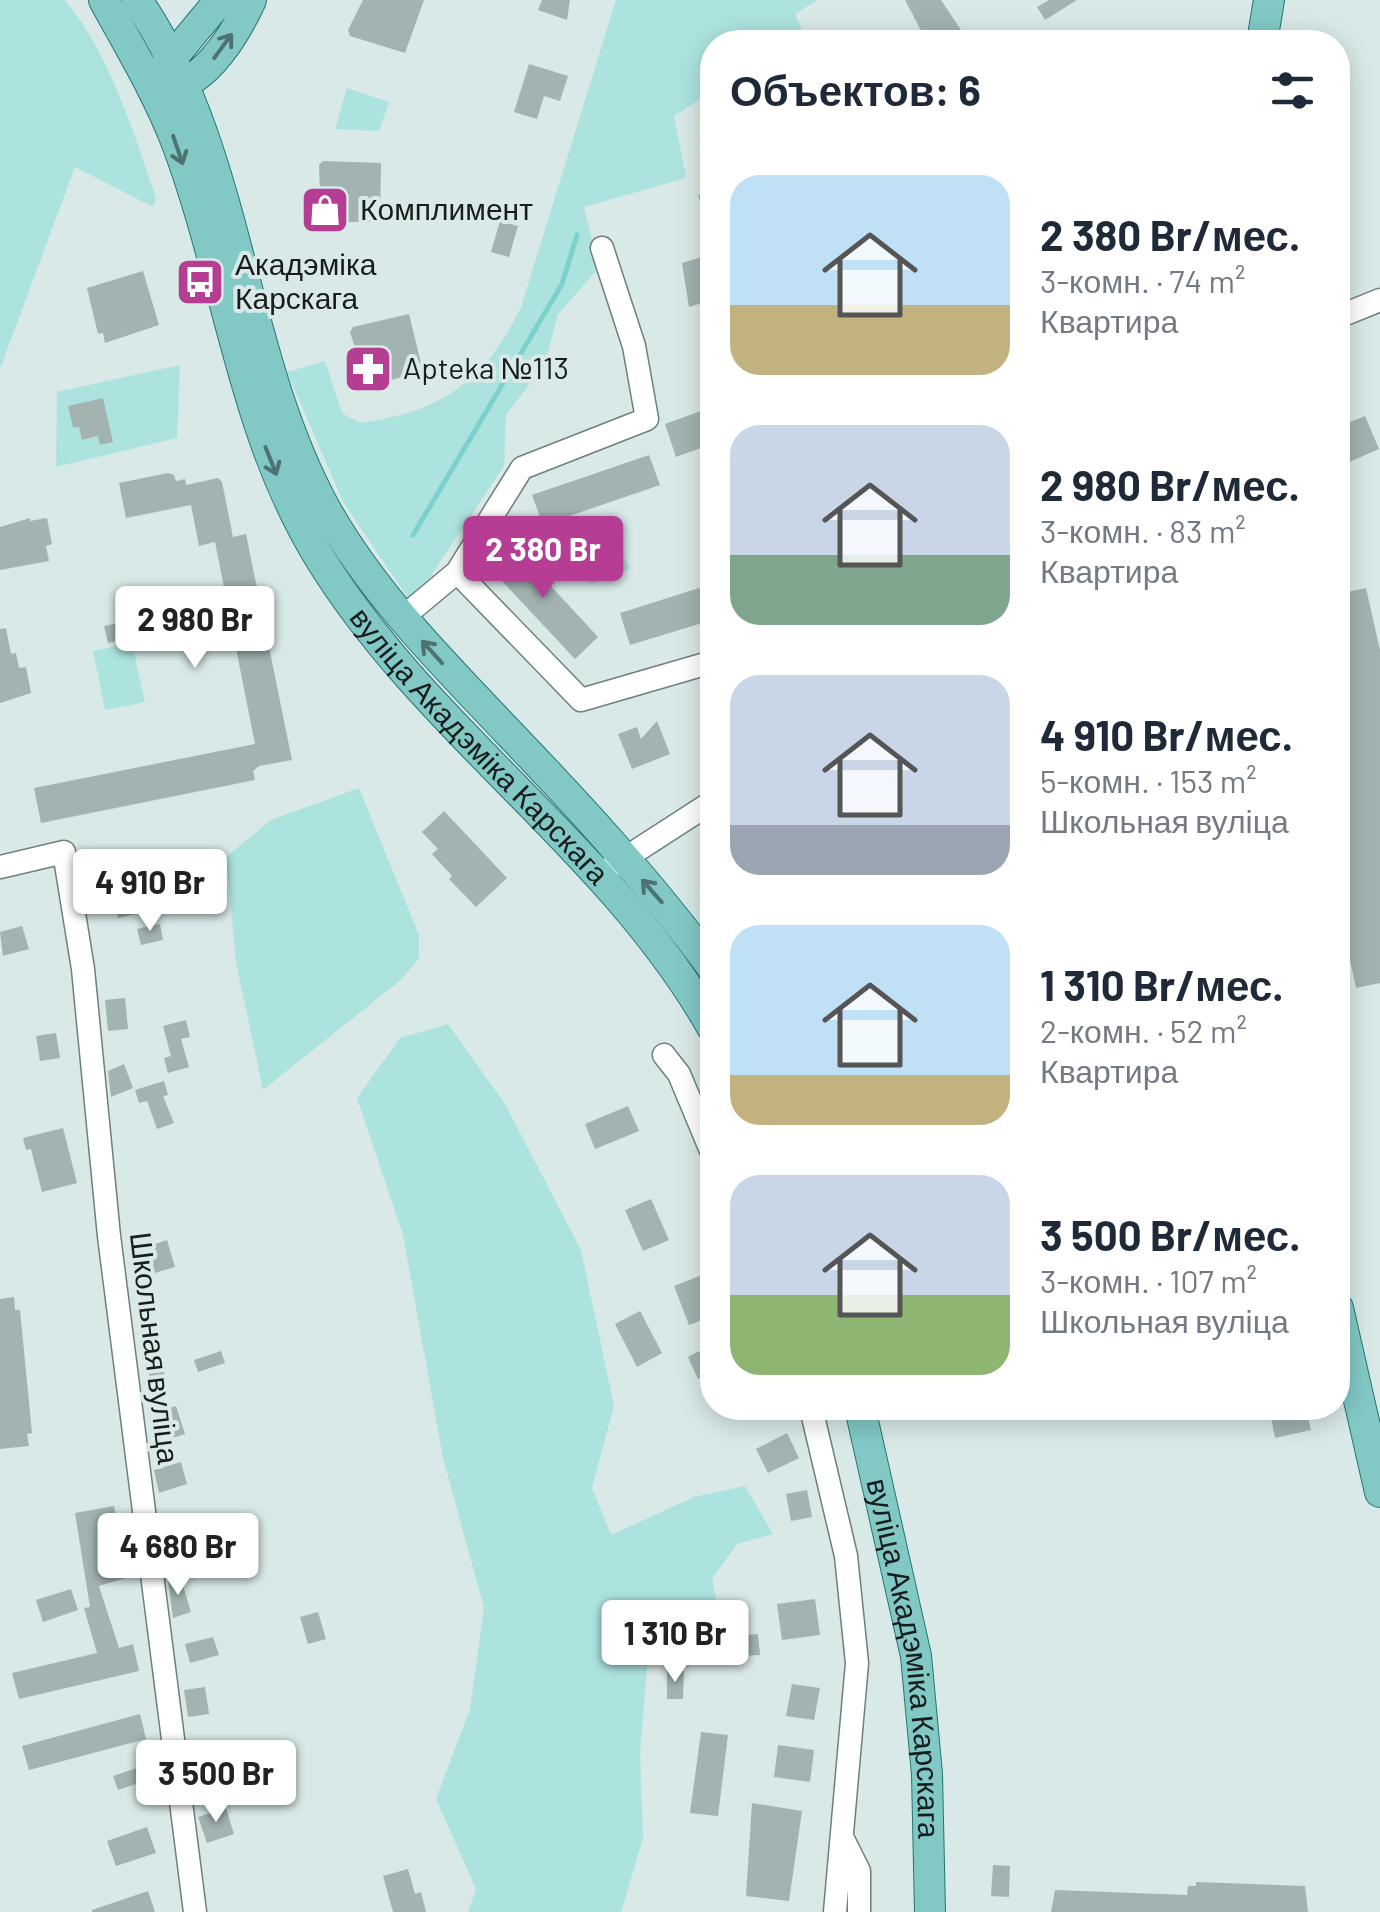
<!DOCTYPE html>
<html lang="ru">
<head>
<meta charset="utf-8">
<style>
	body { margin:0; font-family:Barlow,sans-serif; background:#f2f2f3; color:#1f2937; height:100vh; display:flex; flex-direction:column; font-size:38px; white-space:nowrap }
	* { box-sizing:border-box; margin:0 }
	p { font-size:32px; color:#747a83 }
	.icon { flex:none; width:55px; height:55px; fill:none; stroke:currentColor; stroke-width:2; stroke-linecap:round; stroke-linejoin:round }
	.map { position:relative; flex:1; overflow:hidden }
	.side { position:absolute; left:700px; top:30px; width:650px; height:1390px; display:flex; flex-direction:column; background:#fff; border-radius:40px; box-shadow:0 5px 25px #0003 }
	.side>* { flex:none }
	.price { position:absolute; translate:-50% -85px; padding:0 22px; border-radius:10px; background:#fff; color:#222; font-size:32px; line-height:65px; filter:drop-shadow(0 2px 5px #0008) }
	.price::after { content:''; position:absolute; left:50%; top:60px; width:30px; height:22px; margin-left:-15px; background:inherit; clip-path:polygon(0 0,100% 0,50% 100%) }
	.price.on { background:#b53d93; color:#fff }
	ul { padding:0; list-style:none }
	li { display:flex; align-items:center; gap:30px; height:250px; padding:0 30px }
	li span { display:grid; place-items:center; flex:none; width:280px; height:200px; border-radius:30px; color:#555 }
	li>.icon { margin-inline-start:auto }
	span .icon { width:120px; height:120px; fill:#fffc; stroke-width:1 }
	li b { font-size:42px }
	h2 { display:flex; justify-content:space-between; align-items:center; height:120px; padding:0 30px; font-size:42px }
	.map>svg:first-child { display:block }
	.green { fill:#ade3df; fill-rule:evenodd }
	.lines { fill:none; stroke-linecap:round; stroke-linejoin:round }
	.stream { stroke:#7cd1cc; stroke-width:5 }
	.building { fill:#a2b3b2 }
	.minor-casing { stroke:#6e7f7d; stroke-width:25 }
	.major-casing { stroke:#267572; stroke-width:32 }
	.minor { stroke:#fff; stroke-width:22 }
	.major { stroke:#82c9c6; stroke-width:30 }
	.oneway { stroke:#4c7372 }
	.labels { text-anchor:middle; stroke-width:8; stroke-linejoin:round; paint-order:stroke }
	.poi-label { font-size:30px; fill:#171d1d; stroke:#d8e9e8; text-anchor:start }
	.street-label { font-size:30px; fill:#171d1d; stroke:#d8e9e8 }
</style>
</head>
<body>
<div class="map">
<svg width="1380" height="1912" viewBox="0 0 1380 1912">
	<rect width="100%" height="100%" fill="#d8e9e8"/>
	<path class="green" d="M0,0H65C110,54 134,133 156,198L153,207L75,167L0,369Z
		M616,0H817L795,14L803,32L787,42H712V91L674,116L686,178L584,207L599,268L558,314L545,364L506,415L504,466L412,604L343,502L287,372L325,361L342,413L360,423C442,412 485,381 521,307Z
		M347,88L389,102L379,131L335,129Z
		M180,365L177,438L56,467L57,392ZM103,398L113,441L101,444L98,436L83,440L79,427L73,428L68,406Z
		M608,548L621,552L630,569L591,584L571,561Z
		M132,643L145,702L105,710L93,651Z
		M359,788L419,935V958L402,979L263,1090L236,962L226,857L271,820Z
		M448,1024L505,1104L581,1250L614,1406L592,1488L611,1535L694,1497L745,1486L773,1534L737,1544L712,1579L723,1632L648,1655L640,1753L643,1838L621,1912H468L476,1889L436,1799L470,1709L484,1608L443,1458L403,1235L357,1098L400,1038Z"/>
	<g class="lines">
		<path class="stream" d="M413,535L562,284L577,235"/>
	</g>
	<path class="building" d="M363,0H424L405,53L350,36L348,30Z
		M542,0H570L567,20L538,10Z
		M905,0H941L969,42H936L932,36L926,40Z
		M1049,0H1077L1045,20L1037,7Z
		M529,64L568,76L560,101L544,96L537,119L514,112Z
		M323,161L381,163L380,222H321L319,165Z
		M712,191V230L709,231L698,195Z
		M500,221L518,226L509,257L491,252Z
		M712,254V282L708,284L712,300L689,307L682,263Z
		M143,271L159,325L105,343L103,333L98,334L87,288Z
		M409,314L423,371L367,387L350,332L353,327Z
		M103,398L113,442L100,445L98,436L82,440L79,427L73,428L68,406Z
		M712,407V444L676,457L665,424Z
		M1365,416L1379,449L1338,467V427Z
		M649,455L660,485L543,525L532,495Z
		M168,473L174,475L176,481L185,479L186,485L218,478L222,482L233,537L246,534L292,760L259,766L253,771L255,780L41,823L34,788L255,744L215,542L199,546L191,505L126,518L119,483Z
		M30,518V521L47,518L52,544L46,546L49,561L0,570V527Z
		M511,543L598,637L575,659L487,565Z
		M712,584V620L630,645L620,613Z
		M1366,588L1380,650V983L1356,988L1338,903V594Z
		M128,621L132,638L108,643L104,626Z
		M6,628L11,654L16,653L19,668L26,667L31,693L0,703V629Z
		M657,721L670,754L632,769L618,734L637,727L641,739Z
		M444,811L507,878L476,907L449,879L452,876L432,854L438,849L422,832Z
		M132,892L136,914L118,918L114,896Z
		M160,924L163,940L141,945L137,929Z
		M22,926L29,949L3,956L0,932Z
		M125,998L128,1029L108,1031L105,1000Z
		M186,1020L190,1037L181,1039L189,1067L168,1073L164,1058L171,1056L163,1026Z
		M56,1033L60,1058L40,1061L36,1036Z
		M124,1064L133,1088L111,1097L108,1071Z
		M164,1081L168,1095L163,1096L174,1123L157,1129L147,1101L139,1103L135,1090Z
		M628,1106L639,1131L595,1149L585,1124Z
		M63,1128L77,1183L42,1192L31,1149L26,1150L23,1138Z
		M651,1199L669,1240L643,1251L625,1210Z
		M167,1240L175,1267L148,1275L140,1249Z
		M712,1271V1316L689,1325L674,1286Z
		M14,1297L15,1310H20L32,1433L27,1434L29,1446L0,1449V1299Z
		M640,1311L662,1353L637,1367L615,1324Z
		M159,1349L165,1376L150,1379L144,1352Z
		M221,1351L225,1363L198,1372L194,1360Z
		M699,1351L710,1374L698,1379L688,1357Z
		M176,1406L185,1434L163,1441L155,1413Z
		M1306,1409L1311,1430L1275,1438L1271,1417Z
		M787,1433L799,1458L768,1473L756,1449Z
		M181,1462L187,1484L159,1493L154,1470Z
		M807,1490L812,1517L791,1521L786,1494Z
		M114,1506L122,1549L127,1547L135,1575L99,1586L119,1648L133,1644L139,1671L19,1699L12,1673L97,1653L84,1608L90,1607L75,1513Z
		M213,1517L219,1535L168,1551L163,1533Z
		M180,1576L191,1612L173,1618L168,1580Z
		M71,1589L78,1610L43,1622L36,1600Z
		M815,1599L820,1635L782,1640L777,1604Z
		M318,1612L326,1639L308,1644L300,1617Z
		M758,1634L760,1655L741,1656L740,1636Z
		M213,1637L219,1655L190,1663L185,1644Z
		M667,1671H684L683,1699H667Z
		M792,1684L820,1688L814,1720L786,1716Z
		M205,1687L209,1714L188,1717L184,1690Z
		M140,1714L146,1739L29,1770L22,1746Z
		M701,1732L728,1735L718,1816L690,1813Z
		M778,1745L814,1750L810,1782L774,1777Z
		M152,1763L157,1777L118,1790L113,1776Z
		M752,1803L802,1811L789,1901L746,1896Z
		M226,1808L234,1834L207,1843L198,1817Z
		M147,1827L156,1853L116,1866L107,1841Z
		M993,1865L1010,1866L1009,1897L991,1896Z
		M408,1869L415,1894L421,1892L426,1912H393L383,1876Z
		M1196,1882L1305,1886L1308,1912H1051L1055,1890L1187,1895L1188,1886H1196Z
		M148,1891L155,1912H92V1910Z"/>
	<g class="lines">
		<g class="minor-casing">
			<path id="minor" d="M1338,317L1380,300
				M457,572L581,700L712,662
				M402,618L457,572L522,468L647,419L634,346L602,248
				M0,867L64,852L83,969L109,1236L195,1912
				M599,875L712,802
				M664,1055L679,1074L712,1153
				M811,1408L846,1556L857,1663L835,1912
				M843,1839L859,1871V1912"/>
		</g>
		<g class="major-casing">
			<g id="major">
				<path id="s1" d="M104,0C129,46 157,92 176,141C229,281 241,431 321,560C429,734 610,848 712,1027"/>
				<path d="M137,0C241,152 238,350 326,510C374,595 442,662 508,732C580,807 651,884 712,967"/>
				<path d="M220,0L157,76L152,88C199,96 234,37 251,0"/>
				<path d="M1262,42L1269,0"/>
				<path d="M1338,1308L1380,1492"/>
				<path id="s2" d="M860,1408L916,1656L927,1774L930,1912"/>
			</g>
		</g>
		<use href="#minor" class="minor"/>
		<use href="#major" class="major"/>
	</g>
	<defs><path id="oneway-shaft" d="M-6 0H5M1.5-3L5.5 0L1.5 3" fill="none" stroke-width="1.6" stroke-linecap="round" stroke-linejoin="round" transform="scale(2.5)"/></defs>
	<g class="oneway">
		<use href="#oneway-shaft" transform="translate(223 46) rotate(-54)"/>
		<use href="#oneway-shaft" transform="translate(178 150) rotate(71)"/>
		<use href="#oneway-shaft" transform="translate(271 461) rotate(68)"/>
		<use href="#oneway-shaft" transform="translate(432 652) rotate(-132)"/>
		<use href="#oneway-shaft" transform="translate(652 891) rotate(-131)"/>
	</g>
	<defs>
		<g id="shop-square" transform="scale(2.5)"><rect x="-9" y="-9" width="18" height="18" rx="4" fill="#b53d93" stroke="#d8e9e8"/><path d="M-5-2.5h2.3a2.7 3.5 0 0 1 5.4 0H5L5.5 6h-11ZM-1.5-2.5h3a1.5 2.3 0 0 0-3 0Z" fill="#fff"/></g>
		<g id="bus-square" transform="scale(2.5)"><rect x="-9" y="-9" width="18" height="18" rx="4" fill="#b53d93" stroke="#d8e9e8"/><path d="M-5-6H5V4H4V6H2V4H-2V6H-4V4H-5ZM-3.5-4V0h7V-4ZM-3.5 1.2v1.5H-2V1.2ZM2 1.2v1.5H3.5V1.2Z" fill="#fff"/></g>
		<g id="pharmacy-square" transform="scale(2.5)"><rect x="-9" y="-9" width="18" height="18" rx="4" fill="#b53d93" stroke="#d8e9e8"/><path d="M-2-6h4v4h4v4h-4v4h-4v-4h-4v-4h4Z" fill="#fff"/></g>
	</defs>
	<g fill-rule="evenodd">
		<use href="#shop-square" x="325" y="210"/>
		<use href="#bus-square" x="200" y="282"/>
		<use href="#pharmacy-square" x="368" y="369"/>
	</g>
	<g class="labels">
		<g class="poi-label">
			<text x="360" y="220">Комплимент</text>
			<text x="235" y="275">Акадэміка<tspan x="235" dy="34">Карскага</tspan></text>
			<text x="403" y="379">Apteka №113</text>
		</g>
		<g class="street-label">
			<text dy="10" stroke="none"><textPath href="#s1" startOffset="848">вуліца Акадэміка Карскага</textPath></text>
			<text transform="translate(154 1348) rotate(83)" y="10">Школьная вуліца</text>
			<text dy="10" stroke="none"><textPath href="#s2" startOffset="255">вуліца Акадэміка Карскага</textPath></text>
		</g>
	</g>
</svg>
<b class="price on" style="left:543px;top:601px">2 380 Br</b>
<b class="price" style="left:195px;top:671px">2 980 Br</b>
<b class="price" style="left:150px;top:934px">4 910 Br</b>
<b class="price" style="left:178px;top:1598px">4 680 Br</b>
<b class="price" style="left:675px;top:1685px">1 310 Br</b>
<b class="price" style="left:216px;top:1825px">3 500 Br</b>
<section class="side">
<h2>Объектов: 6<svg class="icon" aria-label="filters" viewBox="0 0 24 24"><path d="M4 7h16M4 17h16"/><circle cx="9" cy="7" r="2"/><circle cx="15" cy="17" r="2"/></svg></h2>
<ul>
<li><span style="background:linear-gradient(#bfe0f5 65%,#c2b280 0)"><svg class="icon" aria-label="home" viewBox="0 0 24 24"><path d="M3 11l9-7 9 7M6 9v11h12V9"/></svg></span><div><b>2 380 Br/мес.</b><p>3-комн. · 74 m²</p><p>Квартира</p></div></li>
<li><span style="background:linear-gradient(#c9d6e8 65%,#7fa58c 0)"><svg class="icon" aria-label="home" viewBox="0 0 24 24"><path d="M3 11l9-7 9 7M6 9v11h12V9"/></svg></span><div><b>2 980 Br/мес.</b><p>3-комн. · 83 m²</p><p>Квартира</p></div></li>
<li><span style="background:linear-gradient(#c9d6e8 75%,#9aa5b1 0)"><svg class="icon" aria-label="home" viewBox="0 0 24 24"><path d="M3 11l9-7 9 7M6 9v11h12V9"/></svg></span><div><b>4 910 Br/мес.</b><p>5-комн. · 153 m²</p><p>Школьная вуліца</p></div></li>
<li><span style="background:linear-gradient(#bfe0f5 75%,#c2b280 0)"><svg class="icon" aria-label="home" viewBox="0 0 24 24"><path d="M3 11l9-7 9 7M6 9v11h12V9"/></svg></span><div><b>1 310 Br/мес.</b><p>2-комн. · 52 m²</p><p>Квартира</p></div></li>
<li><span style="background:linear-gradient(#c9d6e8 60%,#8fb573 0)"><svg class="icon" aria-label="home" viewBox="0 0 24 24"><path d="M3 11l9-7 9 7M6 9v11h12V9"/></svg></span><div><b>3 500 Br/мес.</b><p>3-комн. · 107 m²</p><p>Школьная вуліца</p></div></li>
</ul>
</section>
</div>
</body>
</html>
